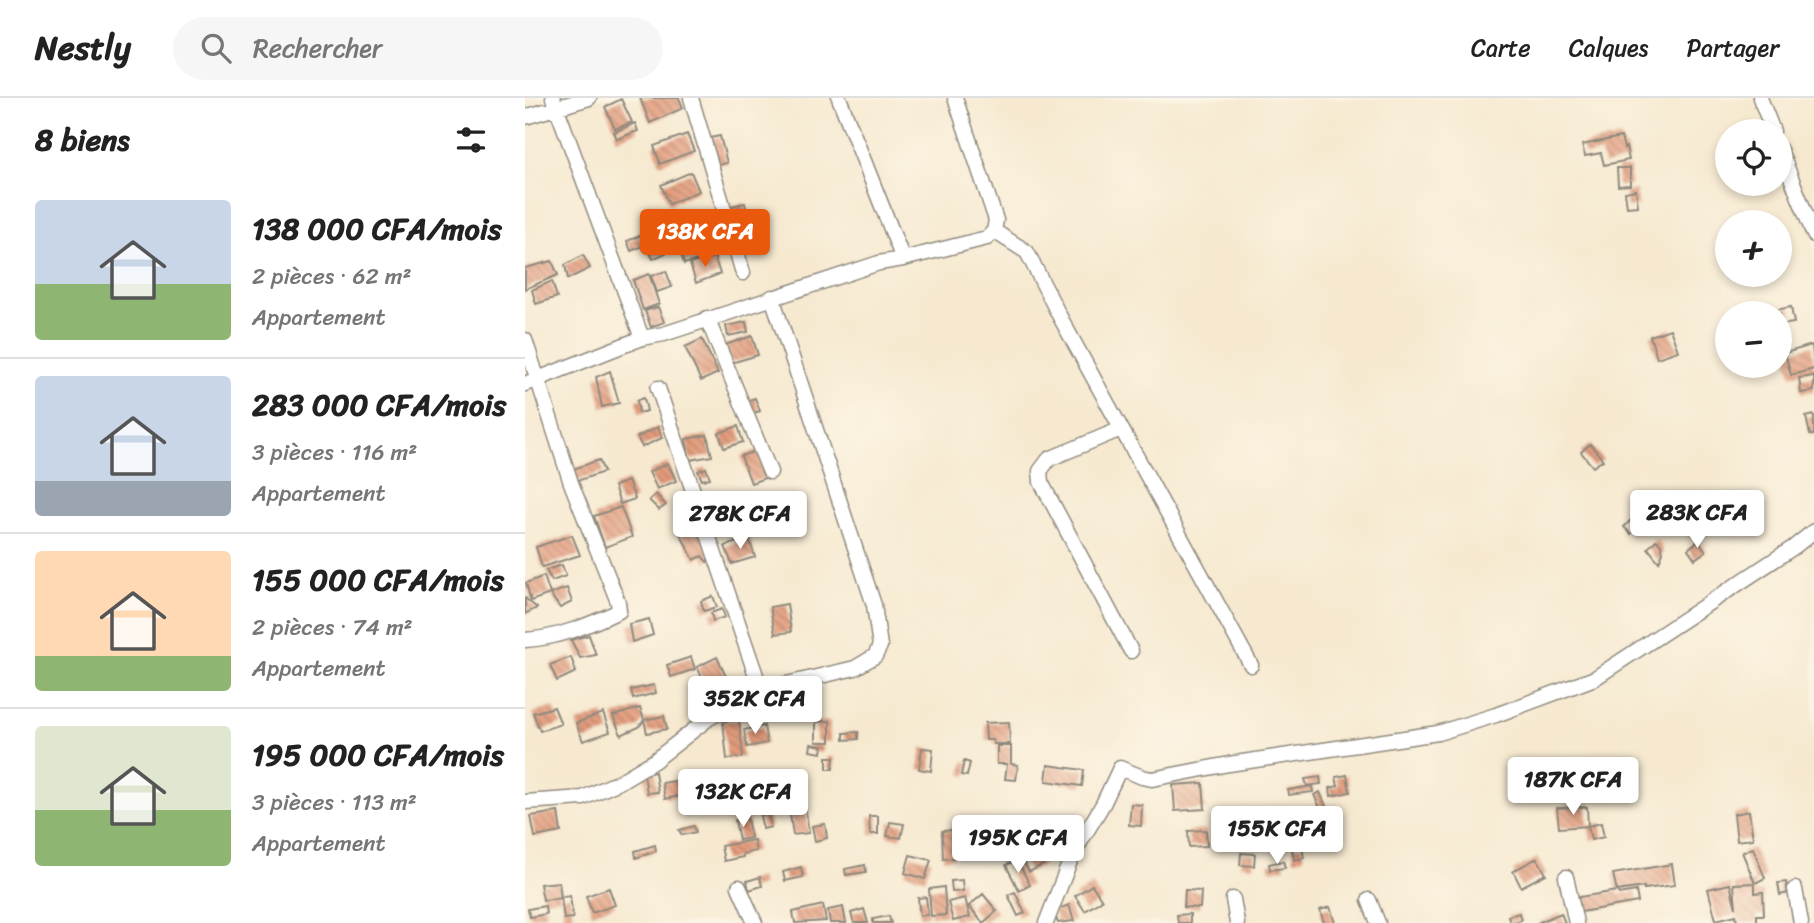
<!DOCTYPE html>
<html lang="fr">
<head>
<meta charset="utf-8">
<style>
	body { margin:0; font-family:Sriracha,sans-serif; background:#f6f6f6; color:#222; height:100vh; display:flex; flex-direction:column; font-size:26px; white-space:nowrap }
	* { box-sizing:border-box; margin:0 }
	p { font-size:23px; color:#767676 }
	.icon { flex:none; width:38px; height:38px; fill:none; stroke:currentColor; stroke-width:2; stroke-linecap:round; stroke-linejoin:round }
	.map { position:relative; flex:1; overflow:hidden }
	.details { display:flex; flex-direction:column; background:#fff; width:525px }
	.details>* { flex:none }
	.fabs { position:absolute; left:1190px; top:21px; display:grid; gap:14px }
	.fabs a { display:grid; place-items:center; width:77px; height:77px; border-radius:50%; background:#fff; box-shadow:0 4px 10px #0003; font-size:35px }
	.price { position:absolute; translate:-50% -60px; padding:0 16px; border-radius:7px; background:#fff; color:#222; font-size:23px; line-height:46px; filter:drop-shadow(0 2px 4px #0008) }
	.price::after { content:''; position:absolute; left:50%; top:42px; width:21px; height:16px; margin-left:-10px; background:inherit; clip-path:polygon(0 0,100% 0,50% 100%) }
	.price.active { background:#ea580c; color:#fff }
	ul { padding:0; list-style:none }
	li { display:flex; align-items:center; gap:21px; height:175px; padding:0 35px }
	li+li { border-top:2px solid #e0e0e0 }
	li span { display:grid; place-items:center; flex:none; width:196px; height:140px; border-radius:7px; color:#555 }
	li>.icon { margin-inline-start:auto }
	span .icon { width:84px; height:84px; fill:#fffc; stroke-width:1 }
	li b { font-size:30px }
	h2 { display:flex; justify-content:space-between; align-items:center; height:84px; padding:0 35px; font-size:30px }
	header { display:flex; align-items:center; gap:42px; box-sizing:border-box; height:98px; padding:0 35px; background:#fff; border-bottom:2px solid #e0e0e0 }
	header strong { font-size:33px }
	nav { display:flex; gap:38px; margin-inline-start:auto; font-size:24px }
	.search { width:490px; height:63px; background:#f6f6f6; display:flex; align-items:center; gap:18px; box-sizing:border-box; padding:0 24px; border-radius:38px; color:#767676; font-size:26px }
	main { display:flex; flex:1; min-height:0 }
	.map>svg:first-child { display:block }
	.building { fill:url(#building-back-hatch) }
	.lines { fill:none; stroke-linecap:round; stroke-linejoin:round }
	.minor-casing { stroke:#908a7e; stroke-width:17 }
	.minor { stroke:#fff; stroke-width:14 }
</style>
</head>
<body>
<header>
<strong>Nestly</strong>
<div class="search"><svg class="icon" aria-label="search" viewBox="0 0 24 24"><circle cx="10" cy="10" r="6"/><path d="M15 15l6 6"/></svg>Rechercher</div>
<nav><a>Carte</a><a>Calques</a><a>Partager</a></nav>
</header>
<main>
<section class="details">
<h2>8 biens<svg class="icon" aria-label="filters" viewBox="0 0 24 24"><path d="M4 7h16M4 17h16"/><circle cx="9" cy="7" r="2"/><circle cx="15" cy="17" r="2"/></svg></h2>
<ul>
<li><span style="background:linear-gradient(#c9d6e8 60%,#8fb573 0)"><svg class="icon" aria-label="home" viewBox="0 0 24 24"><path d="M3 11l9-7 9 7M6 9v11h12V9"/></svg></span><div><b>138 000 CFA/mois</b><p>2 pièces · 62 m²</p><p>Appartement</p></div></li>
<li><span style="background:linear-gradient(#c9d6e8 75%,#9aa5b1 0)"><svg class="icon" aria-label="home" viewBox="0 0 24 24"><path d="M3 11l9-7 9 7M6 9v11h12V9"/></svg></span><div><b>283 000 CFA/mois</b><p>3 pièces · 116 m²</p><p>Appartement</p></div></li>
<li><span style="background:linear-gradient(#ffd9b3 75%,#8fb573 0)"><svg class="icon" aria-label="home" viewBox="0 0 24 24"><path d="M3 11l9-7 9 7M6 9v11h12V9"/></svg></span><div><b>155 000 CFA/mois</b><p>2 pièces · 74 m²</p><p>Appartement</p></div></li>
<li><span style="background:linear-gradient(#dfe7d0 60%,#8fb573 0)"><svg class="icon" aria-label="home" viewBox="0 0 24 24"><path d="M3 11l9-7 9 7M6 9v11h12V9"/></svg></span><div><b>195 000 CFA/mois</b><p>3 pièces · 113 m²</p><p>Appartement</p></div></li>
</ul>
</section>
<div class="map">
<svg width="1289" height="825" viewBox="0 0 1289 825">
	<defs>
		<pattern id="building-back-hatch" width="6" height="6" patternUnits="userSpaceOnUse" patternTransform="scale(1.75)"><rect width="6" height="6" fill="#e39b7c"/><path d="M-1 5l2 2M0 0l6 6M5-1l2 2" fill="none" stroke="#b87f66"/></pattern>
	</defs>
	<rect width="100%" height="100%" fill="#fcf5e5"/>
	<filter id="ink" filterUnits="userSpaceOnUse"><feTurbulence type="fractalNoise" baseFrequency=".0143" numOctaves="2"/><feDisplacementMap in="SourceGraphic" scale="14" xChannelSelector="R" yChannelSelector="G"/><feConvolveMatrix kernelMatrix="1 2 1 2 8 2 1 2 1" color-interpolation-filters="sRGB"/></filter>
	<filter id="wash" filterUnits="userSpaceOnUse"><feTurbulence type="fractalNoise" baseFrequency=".00686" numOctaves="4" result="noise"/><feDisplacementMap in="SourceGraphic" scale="28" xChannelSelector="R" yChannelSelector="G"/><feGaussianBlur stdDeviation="1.57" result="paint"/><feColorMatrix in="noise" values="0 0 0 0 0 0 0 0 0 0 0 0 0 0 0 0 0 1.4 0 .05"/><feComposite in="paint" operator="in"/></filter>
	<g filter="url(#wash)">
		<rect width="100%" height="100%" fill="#f6e9d0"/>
		<g id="blocks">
			<path class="building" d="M115,0H154L158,10L125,25Z
				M96,1L107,24L90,31L80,9Z
				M110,25L113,33L92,41L89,34Z
				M162,36L169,53L135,66L129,48Z
				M195,38L202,65L187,68L180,41Z
				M1096,39L1099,50L1101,49L1104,62L1079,67L1076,55L1060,58L1057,47Z
				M1092,70H1105V87L1093,88Z
				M166,74L174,93L144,106L136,87Z
				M1111,92L1113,108L1102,109L1100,94Z
				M220,105L225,126L207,130L202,109Z
				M129,132L133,142L106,153L102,143Z
				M141,140L147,152L128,161L122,149Z
				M178,142L183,159L159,166L154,148Z
				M58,157L65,170L43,181L40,167Z
				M189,158L195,176L171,185L165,166Z
				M27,163L33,177L0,191V170Z
				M141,173L147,189L132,194L126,178Z
				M124,176L134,206L118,212L108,182Z
				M27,183L32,199L11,206L7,192Z
				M133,209L139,224L126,229L120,213Z
				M1266,209L1269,225L1255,227V215H1237Z
				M221,224L223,234L203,238L201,228Z
				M1145,231L1153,253L1132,260L1125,238Z
				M227,238L233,257L206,265L200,247Z
				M177,241L193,275L176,283L160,249Z
				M1287,247L1289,271L1266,277L1260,255Z
				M85,273L94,305L77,309L71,279Z
				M1289,278V293L1276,295L1274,280Z
				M119,300L122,313L114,315L112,302Z
				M230,300L235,313L222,317L218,304Z
				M1289,317V337H1285L1281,319Z
				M213,328L218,344L199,350L194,335Z
				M133,329L137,340L117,349L112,339Z
				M182,337L187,358L165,362L161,341Z
				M1065,346L1078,362L1068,369L1056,354Z
				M233,352L243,379L226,385L216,358Z
				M74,362L79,374L52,383L48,371Z
				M143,365L151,383L132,391L124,374Z
				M181,370L185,380L177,382L173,373Z
				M103,383L110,401L95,406L89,388Z
				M131,396L141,407L134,412L124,402Z
				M96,409L107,439L80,449L69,418Z
				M1107,421L1114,428L1106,436L1099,429Z
				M170,425L183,439L187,452L182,464L177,458L169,462L154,434Z
				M47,437L55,457L17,469L11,449Z
				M224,440L230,459L207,466L200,448Z
				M1131,442L1136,446L1138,454L1134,464L1123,450Z
				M1173,443L1181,453L1170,461L1163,451Z
				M37,467L41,478L27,483L21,472Z
				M19,478L25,496L6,503L1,485Z
				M42,490L47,504L35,510L25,496Z
				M188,498L192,509L179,513L176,503Z
				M0,500L12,510L0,516Z
				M262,506L266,534L250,536L245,509Z
				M197,511L200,519L188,523L186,515Z
				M124,521L128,537L107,544L104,526Z
				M64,537L71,557L55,560L46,542Z
				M46,559L51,574L32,583L25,567Z
				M166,559L170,571L146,579L142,567Z
				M192,559L203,583L183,592L172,569Z
				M129,587L131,595L108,601L106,592Z
				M29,609L36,626L15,633L8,615Z
				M115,610L119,622L114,629L96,637L88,618Z
				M78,615L85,634L58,643L51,625Z
				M139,618L142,631L122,635L119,622Z
				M214,622L218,659L202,661L198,624Z
				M305,623V644H291V624Z
				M484,624L485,646H469L468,642H461L460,625Z
				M239,628L242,645L222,649L219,632Z
				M333,634V641L319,642V635Z
				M286,646L298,648L297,655L285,653Z
				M472,648H486V666L493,667L491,682L480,681L482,666H472Z
				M397,650L408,651L406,673L394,671Z
				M302,659H309L308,671H302Z
				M439,663L445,665L442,678L436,677Z
				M523,667L559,672L557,688L521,683Z
				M130,674L133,694L122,695L119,676Z
				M822,677L825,694L806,698L805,690L813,688L811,679Z
				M795,679L796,686L782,688L780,681Z
				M162,681L165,696L140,701L137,685Z
				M678,685L680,711L650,713L648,687Z
				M787,688L788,694L764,697L763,692Z
				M795,694L803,713L798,716L789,697Z
				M606,706L617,707L616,728L604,727Z
				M280,707L284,735L268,737L264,710Z
				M1062,709L1063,728L1034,730L1032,710Z
				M1224,713L1228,741L1212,743L1209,716Z
				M33,714L36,734L10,739L6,718Z
				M243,716L246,729L238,731L235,718Z
				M344,718H353V736H345Z
				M222,720L226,740L214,742L210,722Z
				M365,724L379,726L376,740L362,738Z
				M1076,725L1079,739L1066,742L1063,728Z
				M300,726L302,740L290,743L287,728Z
				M169,728L171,734L157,737L154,732Z
				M428,732L429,760L418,761L417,733Z
				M681,732L682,748L664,749L663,733Z
				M229,742L231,753L218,756V759L199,763L196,748Z
				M130,747L131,753L111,760L110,753Z
				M777,748L779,760L769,762L767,750Z
				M1228,750L1240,780L1230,785V795L1238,794L1239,817H1232V824L1230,825H1212L1211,817L1191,822L1183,791L1205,786L1211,810L1209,786L1230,785L1217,754Z
				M512,755L518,767L504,774L498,762Z
				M716,755L730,756L729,768L715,767Z
				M385,757L406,762L400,781L380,775Z
				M1012,760L1021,776L996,789L988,773Z
				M492,762L505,787L494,793L481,767Z
				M758,763L760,770L745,772L744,766Z
				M1147,766L1150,787L1119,791V789L1092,793L1094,796L1111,793L1113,804L1050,815L1048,800L1092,793L1088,776Z
				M340,767L341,774L321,777L320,771Z
				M276,769L278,779L260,783L258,774Z
				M235,779L237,788L224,792L222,783Z
				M437,782L438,793L427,794L426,783Z
				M34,784L36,800L18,802L15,786Z
				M1261,784L1263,795L1255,797L1253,785Z
				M567,787L577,802L560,813L550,798Z
				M419,789L421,817L406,818L404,791Z
				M84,790L90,807L67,815L61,798Z
				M660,792L676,793L675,810L659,809Z
				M490,794L500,815L493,818L483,797Z
				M458,796L472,813L458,825L444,808Z
				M45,798L48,820L39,821L36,799Z
				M401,799L403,817L395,818L393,800Z
				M440,800L445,819L428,823L423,804Z
				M298,807L301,823L270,825L268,814Z
				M544,807L549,823L533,825L528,813Z
				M20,808L21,816L5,819L3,811Z
				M318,809L321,825H305L303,812Z
				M805,809L810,825H799L795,812Z
				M339,811L343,825H329L326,815Z
				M994,815L996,822L985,825L983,818Z
				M1036,815L1040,825H1012Z
				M665,816V825H653L652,817Z
				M364,818L366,825H348V821Z"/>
		</g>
	</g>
	<g filter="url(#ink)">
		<use href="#blocks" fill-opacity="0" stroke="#908a7e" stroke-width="2"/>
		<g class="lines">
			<g class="minor-casing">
				<path id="minor" d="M28,0L117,240
					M166,0L218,175
					M314,0L378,161
					M1235,0L1248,33
					M0,19L64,0
					M1255,52L1289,137
					M469,133L502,154L535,219L726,567
					M182,220L245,374
					M0,242L46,385L93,504L94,513C64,527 34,540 0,542
					M0,286L117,240L139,236L354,165L378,161L462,140L469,133L471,122L430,0
					M133,290L236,592
					M596,331L524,361L515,373L516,384L606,553
					M0,704L58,700L94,684L129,663L184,620L236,592L330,570L350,558L355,548L349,507L247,199
					M1041,779L1051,825
					M214,789L230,825
					M1270,791L1276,825
					M708,801L712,825
					M844,802L853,825
					M521,825L547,758L578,706L595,670L617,679L627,681L704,666L913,635L971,617L1070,580L1269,449L1289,433"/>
			</g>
			<use href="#minor" class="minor"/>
		</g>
	</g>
</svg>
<div class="fabs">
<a><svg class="icon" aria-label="locate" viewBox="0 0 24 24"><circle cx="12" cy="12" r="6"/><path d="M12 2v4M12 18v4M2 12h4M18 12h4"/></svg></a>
<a>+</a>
<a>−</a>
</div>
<b class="price active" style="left:180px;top:171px">138K CFA</b>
<b class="price" style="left:1172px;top:452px">283K CFA</b>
<b class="price" style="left:215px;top:453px">278K CFA</b>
<b class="price" style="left:230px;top:638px">352K CFA</b>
<b class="price" style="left:1048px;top:719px">187K CFA</b>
<b class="price" style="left:218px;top:731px">132K CFA</b>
<b class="price" style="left:752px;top:768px">155K CFA</b>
<b class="price" style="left:493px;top:777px">195K CFA</b>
</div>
</main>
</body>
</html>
